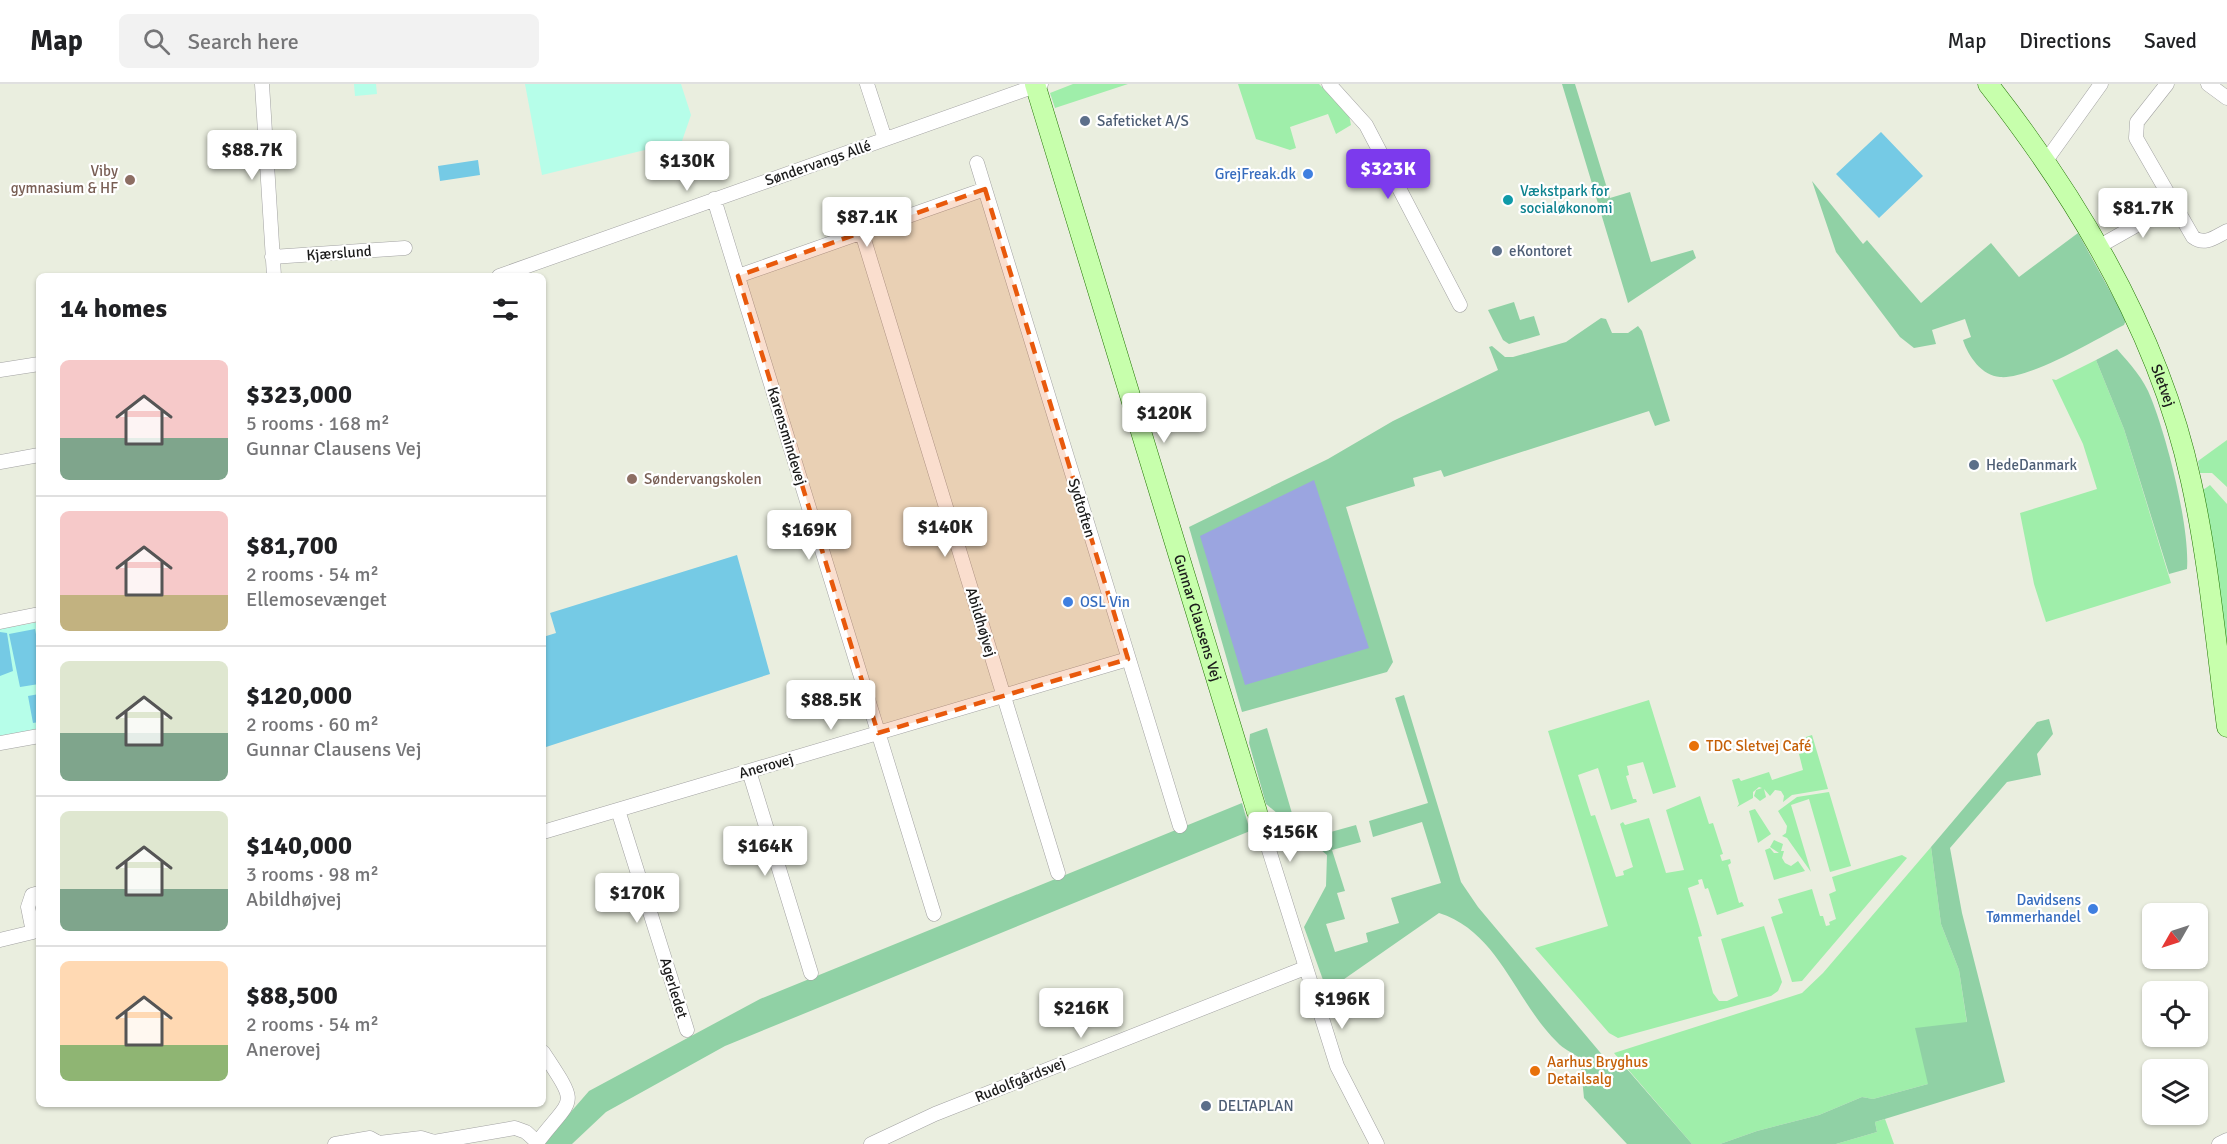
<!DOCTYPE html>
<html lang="en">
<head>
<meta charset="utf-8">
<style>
	body { margin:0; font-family:Signika,sans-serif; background:#f2f2f2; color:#202124; height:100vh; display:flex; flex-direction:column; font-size:22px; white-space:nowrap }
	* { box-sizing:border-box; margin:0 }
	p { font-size:20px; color:#757577 }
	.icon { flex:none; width:33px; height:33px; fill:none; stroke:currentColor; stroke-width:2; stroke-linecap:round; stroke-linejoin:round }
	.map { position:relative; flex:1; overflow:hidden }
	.sheet { position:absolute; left:36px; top:189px; width:510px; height:834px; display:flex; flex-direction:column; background:#fff; border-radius:9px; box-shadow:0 2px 4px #0004 }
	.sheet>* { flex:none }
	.needle { width:39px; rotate:231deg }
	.buttons { position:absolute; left:2142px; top:819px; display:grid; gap:12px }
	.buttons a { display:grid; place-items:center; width:66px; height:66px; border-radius:9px; background:#fff; box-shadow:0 2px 4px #0004; font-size:30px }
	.price { position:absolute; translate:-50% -51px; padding:0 14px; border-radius:6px; background:#fff; color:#222; font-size:20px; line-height:39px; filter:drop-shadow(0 2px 3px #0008) }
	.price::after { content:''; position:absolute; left:50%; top:36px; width:18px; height:14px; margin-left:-9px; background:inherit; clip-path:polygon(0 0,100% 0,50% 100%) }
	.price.active { background:#7c3aed; color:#fff }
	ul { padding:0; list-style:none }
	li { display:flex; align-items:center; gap:18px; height:150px; padding:0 24px }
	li+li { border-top:2px solid #e0e0e0 }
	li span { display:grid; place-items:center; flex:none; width:168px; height:120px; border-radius:9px; color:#555 }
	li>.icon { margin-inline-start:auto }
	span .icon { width:72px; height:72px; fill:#fffc; stroke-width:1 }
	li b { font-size:26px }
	h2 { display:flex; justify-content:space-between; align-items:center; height:72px; padding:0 24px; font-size:26px }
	header { display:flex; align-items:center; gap:36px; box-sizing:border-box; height:84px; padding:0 30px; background:#fff; border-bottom:2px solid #e0e0e0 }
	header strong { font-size:28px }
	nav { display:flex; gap:33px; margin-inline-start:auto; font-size:21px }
	.search { width:420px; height:54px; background:#f2f2f2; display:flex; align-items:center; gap:15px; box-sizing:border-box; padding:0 21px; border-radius:9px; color:#757577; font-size:22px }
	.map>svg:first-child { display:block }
	.grass { fill:#9feeaa }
	.forest { fill:#90d1a5 }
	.park { fill:#b6fee9 }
	.pitch { fill:#75cae5 }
	.water { fill:#9ba5e0 }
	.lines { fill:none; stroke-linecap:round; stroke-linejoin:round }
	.street-casing { stroke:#a2a2a2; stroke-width:15 }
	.secondary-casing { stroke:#1f7400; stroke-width:21 }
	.street { stroke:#fff; stroke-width:14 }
	.secondary { stroke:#c7ffac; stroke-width:20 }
	.marked { fill:#e8590c; fill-opacity:0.2; stroke:#e8590c; stroke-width:4.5; stroke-dasharray:12 8; stroke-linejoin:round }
	.service-dot { fill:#5c6f8a; stroke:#fff; stroke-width:2 }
	.shop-dot { fill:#3f7fe0; stroke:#fff; stroke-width:2 }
	.education-dot { fill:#8d6e63; stroke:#fff; stroke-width:2 }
	.culture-dot { fill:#0f9aa8; stroke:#fff; stroke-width:2 }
	.food-dot { fill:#e8710a; stroke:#fff; stroke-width:2 }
	.labels { text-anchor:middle; stroke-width:4.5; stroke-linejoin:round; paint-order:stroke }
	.service-label { font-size:15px; fill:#4e5e75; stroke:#fff; text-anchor:start }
	.street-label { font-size:15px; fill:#1b1b1b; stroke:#fff }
	.education-label { font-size:15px; fill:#785e54; stroke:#fff; text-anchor:end }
	.shop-label { font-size:15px; fill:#366cbe; stroke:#fff; text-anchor:end }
	.culture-label { font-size:15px; fill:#0d838f; stroke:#fff; text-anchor:start }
	.food-label { font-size:15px; fill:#c56008; stroke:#fff; text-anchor:start }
</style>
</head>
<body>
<header>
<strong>Map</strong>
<div class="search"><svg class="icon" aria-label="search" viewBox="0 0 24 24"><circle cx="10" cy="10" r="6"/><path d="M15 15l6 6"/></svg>Search here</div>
<nav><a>Map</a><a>Directions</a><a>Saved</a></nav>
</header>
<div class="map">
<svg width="2227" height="1060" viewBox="0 0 2227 1060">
	<rect width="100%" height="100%" fill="#eaeedf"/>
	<path class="grass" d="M1073,0H1128L1055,24L1050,9Z
		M1238,0H1319L1349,31L1351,41L1336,50L1328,30L1290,43L1296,64L1290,66L1256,55Z
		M2096,276L2124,345L2171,499L2046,538L2034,500L2020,429L2097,405L2083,360L2052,295L2056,296Z
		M2227,356V403L2212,389H2200L2198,377Z
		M2210,401L2227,420V574L2203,406Z
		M1649,616L1676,703L1653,710L1643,678L1627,682L1629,691L1626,692L1633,715H1636L1637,718L1611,726L1598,684L1578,691L1591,732L1595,731L1616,793L1624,791L1623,787L1633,783L1620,740L1623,738L1625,741L1649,734L1666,789L1684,786L1666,726L1700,712L1709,740L1713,739L1723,770L1720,771L1722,777L1730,775L1731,779L1728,781L1739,819L1742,818L1744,822L1717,831L1708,804L1705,805L1702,795L1698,796L1699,800L1688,804L1702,852L1698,853L1713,909L1719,917H1727L1738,912L1721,855L1764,842L1782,898L1778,907L1771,912L1618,954L1609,949L1535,864L1608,842L1548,647Z
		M1812,651L1828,705L1792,711L1783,718L1784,712L1781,707L1775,706L1770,712L1764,705L1766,713L1760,717L1754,712L1756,706L1762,704L1759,703L1753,708V714L1737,723L1739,720L1732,696L1739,694L1741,697L1769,688L1772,696L1803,686L1799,670L1804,668L1800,655Z
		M1829,708L1851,782L1830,788L1809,715L1791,721L1811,788L1787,754L1782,752L1786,749L1787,742L1778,727L1797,713Z
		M1755,725L1771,750L1758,759L1749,727Z
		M1774,756L1783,760L1781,767H1784L1782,774L1785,779L1791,782L1798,777L1805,787L1774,796L1765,766L1770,764L1774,769H1779L1770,763Z
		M1931,763L1941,840L1959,886L1967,939L1928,1000L1873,1015L1862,1013L1819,1031L1757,1047L1720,1060H1692L1614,969L1802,909L1823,889Z
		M1902,771L1907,774L1802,897L1792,898L1771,833L1783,829L1778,815L1812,805L1820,832H1823L1826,842L1830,841L1829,838L1836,835L1829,810L1836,807L1832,793Z
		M1885,1035L1894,1060H1836L1877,1048L1875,1038Z"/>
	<path class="forest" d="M1562,0H1575L1610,114L1630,108L1651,178L1693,166L1696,174L1628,219Z
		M1812,97L1863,160L1867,156L1921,219L1991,159L2019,193L2078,149L2126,236L2124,241C2096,255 2029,296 2000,293C1982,292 1968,272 1963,256L1971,253L1965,235L1932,246L1936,260L1914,264L1900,253L1836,168Z
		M1514,218L1520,236L1534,232L1540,251L1509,260L1503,256L1488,226Z
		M1601,234L1606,235L1612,249H1628L1638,242L1642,247L1670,337L1655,342L1649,327L1444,393L1441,386L1413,394L1415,402L1346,423L1393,578L1387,588L1242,628L1189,443L1328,375L1393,337L1498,286L1489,263L1492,262L1505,273H1513L1566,258Z
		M2117,265C2130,280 2144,295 2151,314C2167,354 2190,443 2187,485L2169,490L2124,345L2096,276Z
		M1404,611L1461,798L1478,823L1604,973L1620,977L1692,1060H1627L1584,1014L1580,974C1573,969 1563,965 1557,958C1515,917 1499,848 1439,829L1327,907L1304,843L1326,802L1327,771L1266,720L1249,659L1250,650L1267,644L1296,743L1309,754L1356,741L1361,758L1332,766L1345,807L1337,809L1345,835L1326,840L1335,868L1368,858L1366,849L1399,839L1391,814L1441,799L1422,738L1373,753L1369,737L1428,719L1395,614Z
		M2049,635L2053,650L2037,670L2041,691L2007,698L1950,764L1962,829L2005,998L1875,1038L1877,1048L1836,1060H1720L1757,1047L1819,1031L1862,1013L1873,1015L1928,1000L1915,944L1967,938L1959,886L1941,840L1931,763L2037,638Z
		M1242,719L1250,747L725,962L606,1028L572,1060H543L589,1007L760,915Z"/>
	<path class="park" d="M354,0H376L377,10L355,12Z
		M525,0H681L691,31L682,57L542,91Z
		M39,538V645L0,653V545Z"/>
	<path class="pitch" d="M1881,48L1923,92L1879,134L1836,90Z
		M478,76L480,91L440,97L438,82Z
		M737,471L770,590L543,664V553L556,549L550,529Z
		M35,545L39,566V600L20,603L9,550Z
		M0,548L7,549L13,587L0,592Z
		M39,610V638L33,639L28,612Z"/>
	<path class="water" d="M1314,396L1369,564L1245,601L1200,452Z"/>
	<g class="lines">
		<g class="street-casing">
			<path id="street" d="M262,0L274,192
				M867,0L885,55
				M1329,0L1366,41L1460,221
				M2167,0L2137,38L2136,54L2193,153C2205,162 2215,153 2227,147
				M2208,0L2227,14
				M2045,78L2101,0
				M977,79L1180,742
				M714,115L934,830
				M862,149L1058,789
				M2098,163L2174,120
				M272,173L405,164
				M499,192L1041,0
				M738,192L985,105
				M0,286L39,280
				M0,378L39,371
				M0,538L39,530
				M0,659L39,652
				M749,687L811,889
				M618,726L687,946
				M1257,728L1337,982L1377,1060
				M543,748L1128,575
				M0,856L33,848L28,823L32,811L39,809
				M335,1060L370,1054L379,1059L421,1054L434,1058L515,1044L526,1048L537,1058
				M536,1060C574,1010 580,1025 543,968
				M871,1060L935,1030L1305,884
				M2219,1060L2227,1056"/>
		</g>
		<g class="secondary-casing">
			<g id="secondary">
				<path id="s1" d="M1035,0L1257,728"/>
				<path id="s2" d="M1988,0C2079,116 2160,252 2191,397C2209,478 2216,561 2227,643"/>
			</g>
		</g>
		<use href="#street" class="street"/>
		<use href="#secondary" class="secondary"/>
	</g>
	<path class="marked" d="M985,105L1128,575L878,649L738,192Z"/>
	<g class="service-dot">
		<circle cx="1085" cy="37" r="6"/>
		<circle cx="1497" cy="167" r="6"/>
		<circle cx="1974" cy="381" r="6"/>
		<circle cx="1206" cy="1022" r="6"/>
	</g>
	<g class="shop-dot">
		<circle cx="1308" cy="90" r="6"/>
		<circle cx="1068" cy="518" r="6"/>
		<circle cx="2093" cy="825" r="6"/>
	</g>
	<g class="education-dot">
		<circle cx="130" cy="96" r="6"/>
		<circle cx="632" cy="395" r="6"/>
	</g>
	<circle class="culture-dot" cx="1508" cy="116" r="6"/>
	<g class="food-dot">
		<circle cx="1694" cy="662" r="6"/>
		<circle cx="1535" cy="987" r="6"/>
	</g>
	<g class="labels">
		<g class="service-label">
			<text x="1097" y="42">Safeticket A/S</text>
			<text x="1509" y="172">eKontoret</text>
			<text x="1986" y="386">HedeDanmark</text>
			<text x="1218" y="1027">DELTAPLAN</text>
		</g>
		<g class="street-label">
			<text transform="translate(818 79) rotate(-19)" y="5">Søndervangs Allé</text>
			<text transform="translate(339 169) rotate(-4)" y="5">Kjærslund</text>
			<text dy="5" stroke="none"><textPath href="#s2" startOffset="350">Sletvej</textPath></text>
			<text transform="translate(787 352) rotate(73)" y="5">Karensmindevej</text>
			<text transform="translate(1082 424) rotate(73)" y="5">Sydtoften</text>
			<text dy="5" stroke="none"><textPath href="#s1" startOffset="558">Gunnar Clausens Vej</textPath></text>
			<text transform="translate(981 538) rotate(73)" y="5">Abildhøjvej</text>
			<text transform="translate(766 682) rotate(-16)" y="5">Anerovej</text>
			<text transform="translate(674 904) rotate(73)" y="5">Agerledet</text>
			<text transform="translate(1020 996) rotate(-22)" y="5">Rudolfgårdsvej</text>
		</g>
		<g class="education-label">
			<text x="118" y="92">Viby<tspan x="118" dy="17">gymnasium &amp; HF</tspan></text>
			<text x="644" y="400" text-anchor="start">Søndervangskolen</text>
		</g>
		<g class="shop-label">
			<text x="1296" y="95">GrejFreak.dk</text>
			<text x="1080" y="523" text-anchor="start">OSL Vin</text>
			<text x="2081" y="821">Davidsens<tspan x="2081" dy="17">Tømmerhandel</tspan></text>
		</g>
		<g class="culture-label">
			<text x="1520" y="112">Vækstpark for<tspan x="1520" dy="17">socialøkonomi</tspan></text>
		</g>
		<g class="food-label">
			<text x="1706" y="667">TDC Sletvej Café</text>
			<text x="1547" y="983">Aarhus Bryghus<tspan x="1547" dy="17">Detailsalg</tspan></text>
		</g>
	</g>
</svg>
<div class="buttons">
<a><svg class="needle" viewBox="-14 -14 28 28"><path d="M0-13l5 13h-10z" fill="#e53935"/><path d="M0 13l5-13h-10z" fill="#757577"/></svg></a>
<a><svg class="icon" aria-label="locate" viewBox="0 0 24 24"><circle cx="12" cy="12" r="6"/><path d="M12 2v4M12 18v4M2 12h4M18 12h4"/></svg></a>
<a><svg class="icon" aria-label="layers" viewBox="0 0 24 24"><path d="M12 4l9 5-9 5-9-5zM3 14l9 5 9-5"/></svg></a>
</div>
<b class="price" style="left:252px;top:97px">$88.7K</b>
<b class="price" style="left:687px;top:108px">$130K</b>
<b class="price active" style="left:1388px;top:116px">$323K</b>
<b class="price" style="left:2143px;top:155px">$81.7K</b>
<b class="price" style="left:867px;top:164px">$87.1K</b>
<b class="price" style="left:1164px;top:360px">$120K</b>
<b class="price" style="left:945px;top:474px">$140K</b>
<b class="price" style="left:809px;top:477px">$169K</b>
<b class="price" style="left:831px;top:647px">$88.5K</b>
<b class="price" style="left:1290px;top:779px">$156K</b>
<b class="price" style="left:765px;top:793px">$164K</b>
<b class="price" style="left:637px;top:840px">$170K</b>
<b class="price" style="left:1342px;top:946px">$196K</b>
<b class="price" style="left:1081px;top:955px">$216K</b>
<section class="sheet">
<h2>14 homes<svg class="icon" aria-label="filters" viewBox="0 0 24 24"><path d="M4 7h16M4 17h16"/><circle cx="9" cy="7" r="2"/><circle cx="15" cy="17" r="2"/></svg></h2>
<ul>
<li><span style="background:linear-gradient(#f6c9c9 65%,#7fa58c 0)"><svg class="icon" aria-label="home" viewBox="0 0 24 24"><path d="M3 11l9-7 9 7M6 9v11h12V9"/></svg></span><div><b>$323,000</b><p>5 rooms · 168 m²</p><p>Gunnar Clausens Vej</p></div></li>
<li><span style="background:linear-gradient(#f6c9c9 70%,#c2b280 0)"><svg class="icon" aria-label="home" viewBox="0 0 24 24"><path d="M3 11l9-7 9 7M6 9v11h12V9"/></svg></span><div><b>$81,700</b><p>2 rooms · 54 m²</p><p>Ellemosevænget</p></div></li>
<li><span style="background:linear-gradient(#dfe7d0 60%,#7fa58c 0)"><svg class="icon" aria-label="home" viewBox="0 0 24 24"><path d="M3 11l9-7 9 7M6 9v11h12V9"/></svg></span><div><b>$120,000</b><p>2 rooms · 60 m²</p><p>Gunnar Clausens Vej</p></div></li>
<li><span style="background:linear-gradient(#dfe7d0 65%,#7fa58c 0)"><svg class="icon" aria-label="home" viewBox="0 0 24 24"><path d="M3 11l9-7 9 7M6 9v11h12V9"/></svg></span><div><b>$140,000</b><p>3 rooms · 98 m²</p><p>Abildhøjvej</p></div></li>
<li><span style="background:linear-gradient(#ffd9b3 70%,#8fb573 0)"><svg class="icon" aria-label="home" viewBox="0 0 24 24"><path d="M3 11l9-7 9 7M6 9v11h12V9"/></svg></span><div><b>$88,500</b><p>2 rooms · 54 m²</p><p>Anerovej</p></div></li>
</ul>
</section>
</div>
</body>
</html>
